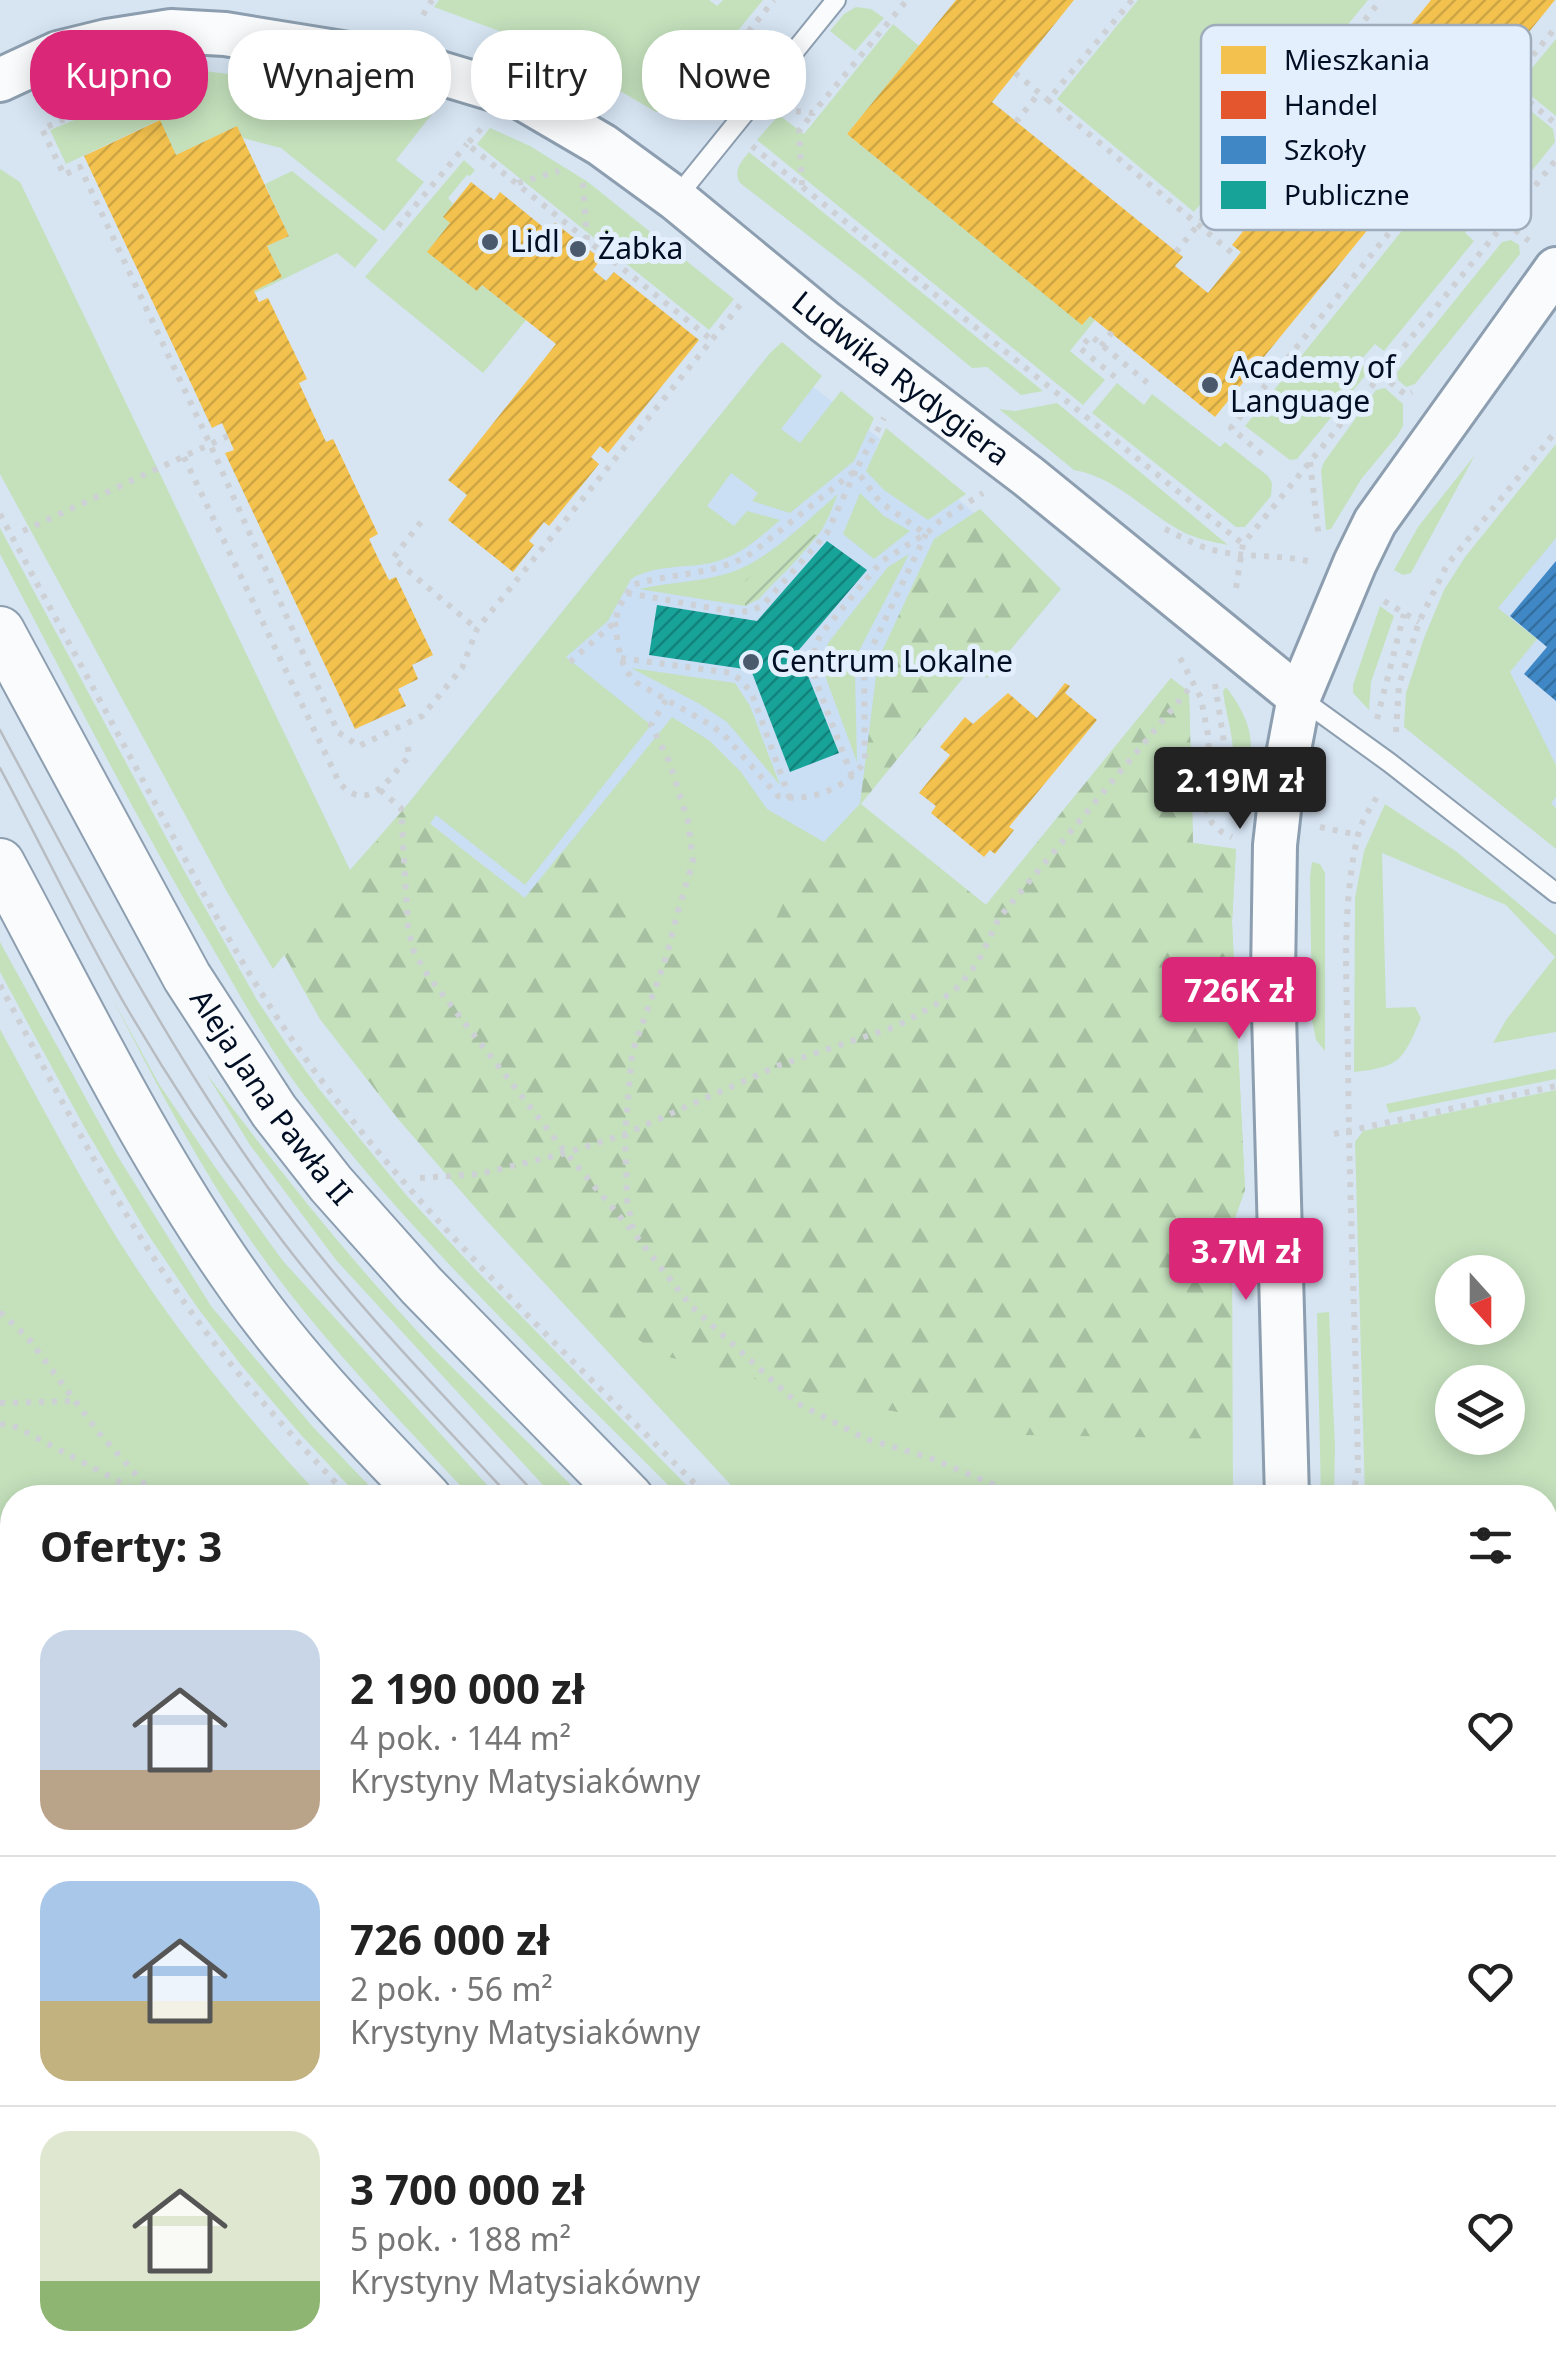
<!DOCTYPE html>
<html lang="pl">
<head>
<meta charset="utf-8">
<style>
	body { margin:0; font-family:"Noto Sans",sans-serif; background:#f6f6f6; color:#222; height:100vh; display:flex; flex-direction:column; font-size:38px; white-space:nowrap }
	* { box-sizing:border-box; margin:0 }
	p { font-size:32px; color:#767676 }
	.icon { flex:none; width:55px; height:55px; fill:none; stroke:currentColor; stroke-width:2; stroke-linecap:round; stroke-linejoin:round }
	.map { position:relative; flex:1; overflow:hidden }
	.panel { position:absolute; left:0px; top:1485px; width:1558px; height:892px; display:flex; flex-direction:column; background:#fff; border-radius:40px 40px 0 0; box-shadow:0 5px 25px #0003 }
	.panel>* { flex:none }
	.top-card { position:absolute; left:30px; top:30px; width:1000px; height:90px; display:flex; gap:20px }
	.needle { width:65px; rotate:159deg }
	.buttons { position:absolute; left:1435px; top:1255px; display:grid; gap:20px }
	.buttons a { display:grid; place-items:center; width:90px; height:90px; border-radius:50%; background:#fff; box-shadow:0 5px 25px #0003; font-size:50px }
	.price { position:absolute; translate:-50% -85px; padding:0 22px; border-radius:10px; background:#db2777; color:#fff; font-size:32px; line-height:65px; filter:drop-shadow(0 2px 5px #0008) }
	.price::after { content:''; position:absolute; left:50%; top:60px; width:30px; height:22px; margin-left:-15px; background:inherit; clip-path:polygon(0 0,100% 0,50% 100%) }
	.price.selected { background:#222; color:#fff }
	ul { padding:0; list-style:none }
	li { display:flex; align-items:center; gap:30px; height:250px; padding:0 40px }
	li+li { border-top:2px solid #e0e0e0 }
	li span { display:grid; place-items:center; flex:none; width:280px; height:200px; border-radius:30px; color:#555 }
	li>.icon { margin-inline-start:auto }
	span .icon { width:120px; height:120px; fill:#fffc; stroke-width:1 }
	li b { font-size:42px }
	h2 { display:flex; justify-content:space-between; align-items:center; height:120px; padding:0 40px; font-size:42px }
	.pill { padding:0 35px; border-radius:40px; background:#fff; box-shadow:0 5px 25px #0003; font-size:35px; line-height:90px }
	.pill.selected { background:#db2777; color:#fff }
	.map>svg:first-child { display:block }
	.built { fill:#cadef4 }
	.green { fill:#c4e1bc; fill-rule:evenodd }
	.forest { fill:url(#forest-firs) }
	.garden { fill:url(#garden-furrows) }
	.homes { fill:url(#homes-hatch) }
	.shops { fill:url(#shops-hatch) }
	.schools { fill:url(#schools-hatch) }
	.public { fill:url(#public-hatch) }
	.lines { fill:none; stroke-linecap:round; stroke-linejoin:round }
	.service-casing { stroke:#8c9eaf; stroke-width:22 }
	.minor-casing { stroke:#8c9eaf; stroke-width:40 }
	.tertiary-casing { stroke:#8c9eaf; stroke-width:48 }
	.secondary-casing { stroke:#8c9eaf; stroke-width:52 }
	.path { stroke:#cdd1d5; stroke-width:6; stroke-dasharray:5 8; stroke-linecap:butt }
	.service { stroke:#f9fbfd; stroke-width:18 }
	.minor { stroke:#f9fbfd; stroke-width:35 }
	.tertiary { stroke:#f9fbfd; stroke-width:42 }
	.secondary { stroke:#f9fbfd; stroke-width:48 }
	.tram { stroke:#b8bcc1; stroke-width:2.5 }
	.poi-dot { fill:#4b596c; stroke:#e3effd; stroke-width:4 }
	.labels { text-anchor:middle; stroke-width:10; stroke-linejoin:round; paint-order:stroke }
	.poi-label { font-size:30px; fill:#000e24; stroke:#e3effd; text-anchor:start }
	.street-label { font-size:30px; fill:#000e24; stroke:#e3effd }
	.key { fill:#e3effd; stroke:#9facbc; stroke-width:2.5 }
	.key-label { font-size:28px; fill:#000e24 }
</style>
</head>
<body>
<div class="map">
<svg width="1556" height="2376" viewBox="0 0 1556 2376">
	<defs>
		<pattern id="forest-firs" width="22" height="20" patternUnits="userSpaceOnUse" patternTransform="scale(2.5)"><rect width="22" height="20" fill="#c4e1bc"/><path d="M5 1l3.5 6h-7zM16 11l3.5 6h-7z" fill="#a7c0a1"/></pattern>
		<pattern id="garden-furrows" width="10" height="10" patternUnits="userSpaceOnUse" patternTransform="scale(2.5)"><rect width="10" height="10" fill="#c4e1bc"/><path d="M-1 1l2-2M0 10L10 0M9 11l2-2" fill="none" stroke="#a7c0a1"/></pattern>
		<pattern id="homes-hatch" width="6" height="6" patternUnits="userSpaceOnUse" patternTransform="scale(2.5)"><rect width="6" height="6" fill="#f2c14e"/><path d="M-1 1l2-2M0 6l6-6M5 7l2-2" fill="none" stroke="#cea544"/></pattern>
		<pattern id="shops-hatch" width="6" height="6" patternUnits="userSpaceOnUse" patternTransform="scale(2.5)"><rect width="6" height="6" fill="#e4572e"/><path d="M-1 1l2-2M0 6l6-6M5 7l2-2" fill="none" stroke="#b64627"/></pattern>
		<pattern id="schools-hatch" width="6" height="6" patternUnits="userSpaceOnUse" patternTransform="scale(2.5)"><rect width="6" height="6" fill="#3f88c5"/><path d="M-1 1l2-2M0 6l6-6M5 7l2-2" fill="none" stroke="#326ea0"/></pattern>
		<pattern id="public-hatch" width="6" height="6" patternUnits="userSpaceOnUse" patternTransform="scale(2.5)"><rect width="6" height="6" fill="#17a398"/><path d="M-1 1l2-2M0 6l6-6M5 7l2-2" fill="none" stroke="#12837c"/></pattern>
	</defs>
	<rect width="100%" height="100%" fill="#d7e5f3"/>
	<path class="built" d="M770,353L880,439L867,471L928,520L958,499L1061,589L987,678L972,667L860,804L799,869L561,853L525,899L407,805Z
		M1556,465V808L1483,738L1484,578Z"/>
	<path class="green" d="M439,0H709L717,6L723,0H763L671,112H656L576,65L513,36L434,7Z
		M1138,0H1368L1194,212L1057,99Z
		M856,7L871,9L884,18L855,51L830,31L844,14Z
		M893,24L919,46L847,134L1082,324L1090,316L1095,320L1070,351L1105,380L1083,405L757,140L779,115L804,134Z
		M1556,39V116L1518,85Z
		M188,69C271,79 354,90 435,110L396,160L424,182L384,231L281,148L243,138L237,126L176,155L159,120L66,164L50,130L103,108L92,82L121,73Z
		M1511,95L1553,129L1555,142L1492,220L1482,213L1465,233L1474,241L1384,351L1375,344L1359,362L1369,371L1297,459L1290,460L1245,426Z
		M490,128L530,146L588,182L734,299L709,330L477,144Z
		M749,152L1043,391L1021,395L987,367L972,368L862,277L740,183C733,170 741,162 749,152Z
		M464,160L475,170L470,176L467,175L448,198L453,204L443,217L450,223L428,252L477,291L482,285L526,320L483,373L365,277Z
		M0,169L20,182L350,870L407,805L770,353L782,342L822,376L781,429L800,443L841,391L874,418L854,461L790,513L752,501L758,493L731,473L707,506L734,526L747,511L780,520C758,539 740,556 711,563C685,568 654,565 631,579L608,621L566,657L651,725L525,885L436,815L430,824L525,898L672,717L710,741L741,772L767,809L824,842L860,804L986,905L1171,678L1189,692L1193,843L1236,849L1232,922L1245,1190L1232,1226L1233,1497H742L488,1222L399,1120L320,1019L284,955L273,969L227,892L0,474Z
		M292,171L378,240L355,268L337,253L255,293L254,291L282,277L267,246L289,236L265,184Z
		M1511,240L1519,245L1520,254L1415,384L1406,387L1398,380L1397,372L1502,242Z
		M1117,383L1144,405L1152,394L1220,447L1225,442L1268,476L1272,483L1271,496L1245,527H1236L1092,413Z
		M1385,388L1403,404V426L1397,436L1362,478L1331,529L1326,530L1321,470L1324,462L1376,390Z
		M1057,403L1228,545C1213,542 1197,539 1183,532C1145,512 1118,478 1074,470L999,409L1015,411Z
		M886,428L966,494L928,520L884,490L866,471Z
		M1556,444V538L1498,608L1537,639L1510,672L1556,765V797L1551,803L1556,808V849L1404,727L1406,693L1424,638L1444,590L1465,557Z
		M1475,455L1411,573L1403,575L1394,570L1418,527Z
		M860,493L884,516L910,531L874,559L843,534Z
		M838,494C833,506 828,520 821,531C805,552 767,594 745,606L639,589C669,582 703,582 732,572C770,559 807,520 838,494Z
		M0,528L181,865L257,1000L287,1045L319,1089L407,1196L474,1268L698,1497H680C553,1369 418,1244 308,1100C272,1054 241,997 212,947C136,819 69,686 0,554Z
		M909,554L859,651L855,672L857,762L827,681C823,667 824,657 828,643L888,567Z
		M1380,606L1394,616L1371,682L1369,710L1353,693V685Z
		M631,668L735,683L750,706L780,785L727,722L698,703Z
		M1226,687C1260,732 1253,752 1242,803L1234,800C1230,784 1233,767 1233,750C1232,730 1225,711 1223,691Z
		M1385,804L1457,852L1556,935V1032L1493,1043L1506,1020L1555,957L1506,905L1382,853L1386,1008L1415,1007L1421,1018C1403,1060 1401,1067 1354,1072L1355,898L1364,851Z
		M1312,862L1320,864L1325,873V1051L1316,1040L1312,1020L1310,876Z
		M0,942L117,1155L211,1306L313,1427L380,1497H359L302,1436L241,1365L197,1307L147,1233L86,1130L0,972Z
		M111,996L159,1084L215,1167L283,1261L498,1497H471C393,1413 312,1330 247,1235C195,1159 153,1078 111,996Z
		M0,1029C38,1099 75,1170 117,1238C175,1331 246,1417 321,1497L12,1498V1705L7,1702L0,1692Z
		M1556,1069V1079L1389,1113L1386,1104Z
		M206,1073C277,1168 350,1260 431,1346C481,1397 533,1447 583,1497H554L336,1260L250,1145Z
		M1556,1090V1708L1545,1707V1498L1365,1497L1355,1142L1363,1131ZM1508,1272V1328H1452V1272ZM1508,1382V1438H1452V1382Z
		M1329,1312L1335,1447L1334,1497L1321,1498L1317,1313Z
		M1550,2057L1556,2068V2172L1545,2171V2088L1547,2084L1545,2082V2064Z
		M584,2365H764L755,2376H565Z"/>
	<path class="forest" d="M980,509L1061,589L987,678L972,667L861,804L986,905L1171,678L1189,692L1193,843L1236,849L1232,922L1245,1190L1232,1226V1439L1023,1435L843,1402L657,1354L488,1222L399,1120L320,1019L284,954L407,805L524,899L561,853L589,856L651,906L668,955L710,945L775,921L799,869L860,804L878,660L934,539Z"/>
	<path class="garden" d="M802,532L817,535L759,599L745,606V581Z"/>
	<path class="homes" d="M956,0H1074L992,102L1183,257L1175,266L1208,293L1241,252L1232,245L1431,0H1555L1215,417L1090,316L1082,325L847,134Z
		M160,120L176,155L237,126L289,236L267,246L282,277L254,291L259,302L268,298L307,379L299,383L326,442L333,439L378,534L369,539L378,558L389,580L396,577L433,655L412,665L418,679L398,689L406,706L355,729L225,453L234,450L222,423L212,428L84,156Z
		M471,182L494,200L500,192L548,231L555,223L601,259L593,270L606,281L614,272L699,340L608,453L600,446L591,457L599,464L549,526L544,522L529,541L534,545L513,572L448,520L467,495L448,480L556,344L482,285L477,291L427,252L450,223L443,217Z
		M1065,683L1070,686L1065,693L1097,720L1009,827L1014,830L995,854L990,850L984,857L931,813L936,806L919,793L950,755L940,747L965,717L973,724L1008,693L1037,718Z
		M199,2365H305L312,2376H206Z"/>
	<path class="shops" d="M936,2365H1046L1045,2368L1032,2376H942Z"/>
	<path class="schools" d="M1556,561V701L1524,674L1547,647L1510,616Z"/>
	<path class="public" d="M827,541L867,570L798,651L839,753L790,772L751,670L649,655L657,605L757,621Z"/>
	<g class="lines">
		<g class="service-casing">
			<path id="service" d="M676,198L836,0
				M1300,698L1390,763L1556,893"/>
		</g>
		<g class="minor-casing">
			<path id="minor" d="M0,2274L12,2266
				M434,2365L444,2376"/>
		</g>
		<g class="tertiary-casing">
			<g id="tertiary">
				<path id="s1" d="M0,80L58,53L107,41L171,31L225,34L410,64L520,97L602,145L676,199L824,321L1029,477L1299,697"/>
				<path d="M1287,1498L1273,976L1275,845L1281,792L1299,697L1355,563L1375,522L1556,269"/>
				<path d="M523,2376L542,2365"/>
				<path d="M790,2376L799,2365"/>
			</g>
		</g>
		<g class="secondary-casing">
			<g id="secondary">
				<path id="s2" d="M0,631L187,977L274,1111L331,1184L421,1285L629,1498"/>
				<path d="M0,863C77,1006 148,1154 242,1286C296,1363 362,1430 427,1498"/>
				<path d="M1545,1834L1556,1835"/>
				<path d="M1254,2365L1265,2376"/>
				<path d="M1427,2365L1435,2376"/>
			</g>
		</g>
		<path class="path" d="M1132,0L1048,100L1237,257
			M423,15L432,0
			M1015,73L1048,100
			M1321,74L1351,98
			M1509,85L1556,124
			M88,89L95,106L42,129L64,175L80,167L210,444L338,732L359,746L422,716L462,668L477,629L740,305
			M708,109L694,99L774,0
			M783,110L813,113L907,0
			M1016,122L1039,93
			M481,129L467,144L712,340
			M752,146L1243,544
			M1237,176L1268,201
			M518,183L559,171
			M583,183L587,240
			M802,185L799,131L813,113
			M1505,222L1529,241
			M398,226L467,144
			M1176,252L1381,0
			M1101,346L1112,332
			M1380,374L1406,395L1412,392
			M1115,377L1080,348L1091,336L1150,385
			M1262,454L1231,428L1556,27
			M184,457L339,782C367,816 390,778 409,756L407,741
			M1310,462L1319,539
			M0,514C51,610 103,706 154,801C197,881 239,963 291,1038C407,1206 566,1352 709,1498
			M421,522L393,558L477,629
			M1165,529C1182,537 1198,547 1217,551C1248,558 1280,554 1312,562
			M23,531L228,436
			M1236,588L1243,544L1556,160
			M627,593L734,612L750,611L762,606L827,533L856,470L880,502L926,534L941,520L983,493
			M1384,601L1419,622
			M615,622C618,644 619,667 637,683L711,725L724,735L778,796C810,803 847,788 865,761L864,664L926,534
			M621,658L731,673L742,681L752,694L790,799
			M1180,658L1201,698L1208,735L1210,779L1207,811L1212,823L1222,832L1232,837
			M570,662L615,622L619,607L632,585C671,573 718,575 752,553L856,470L884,418
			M1215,684L1225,749L1224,798L1227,806L1234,812
			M666,700L651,725L669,761L688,821L693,862L677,914L667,955L632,1053L625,1134L627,1200L634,1233L691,1306L797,1403L866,1439L928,1457L1026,1498
			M1377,719L1404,614
			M1396,732L1399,685L1419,622L1447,565L1556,431
			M852,776L815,679C812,661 813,650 821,634L882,561L925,534
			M380,790L401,808L408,927L414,952L428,976L566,1153L633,1232
			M1320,827L1358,835
			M0,985C60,1097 117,1211 192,1313C239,1379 294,1438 350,1498
			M1334,1134L1556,1086
			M420,1178L479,1174L566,1153L625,1134L780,1065L897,1026L935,1005L959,986L978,962L999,918L1193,684
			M0,1312L28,1338L99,1433L157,1498
			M0,1403L74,1401
			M0,1424L16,1427L150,1498
			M1351,1498L1358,1473C1356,1335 1349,1198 1348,1060C1347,987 1341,911 1357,839C1361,821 1370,808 1380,792
			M1545,1578L1556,1566
			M1545,1659L1556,1660
			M0,1710L12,1728
			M1545,1919H1556
			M1545,2039L1556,2058
			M1546,2039L1556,2022
			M0,2057L12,2050
			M0,2081L12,2084
			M0,2168L12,2189
			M1545,2179L1556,2180
			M1545,2239L1556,2229
			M167,2365L173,2376
			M58,2376L105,2365
			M852,2376L860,2365
			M1049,2376L1053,2365
			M1132,2376L1137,2365"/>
		<use href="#service" class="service"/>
		<use href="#minor" class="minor"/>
		<use href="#tertiary" class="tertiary"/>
		<use href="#secondary" class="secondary"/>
		<path class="tram" d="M0,730C84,887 165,1045 269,1189C349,1300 446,1398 539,1498
			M0,768C42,846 80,926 124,1003C172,1085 226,1167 284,1243C353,1333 434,1414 511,1498
			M1545,1736L1556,1737
			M1545,1762H1556
			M1324,2365L1334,2376
			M1353,2365L1363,2376"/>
	</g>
	<g class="poi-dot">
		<circle cx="490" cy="242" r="10"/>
		<circle cx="578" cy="249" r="10"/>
		<circle cx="1210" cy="385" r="10"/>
		<circle cx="751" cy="662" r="10"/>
	</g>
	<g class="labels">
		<g class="poi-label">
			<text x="510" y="252">Lidl</text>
			<text x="598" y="259">Żabka</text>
			<text x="1230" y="378">Academy of<tspan x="1230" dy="34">Language</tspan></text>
			<text x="771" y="672">Centrum Lokalne</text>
		</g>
		<g class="street-label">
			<text dy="10" stroke="none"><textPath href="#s1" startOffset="1010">Ludwika Rydygiera</textPath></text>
			<text dy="10" stroke="none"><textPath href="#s2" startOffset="540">Aleja Jana Pawła II</textPath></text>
		</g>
	</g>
	<rect x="1201" y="25" width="330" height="205" rx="15" class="key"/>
	<rect x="1221" y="46" width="45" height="28" fill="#f2c14e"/>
	<rect x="1221" y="91" width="45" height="28" fill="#e4572e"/>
	<rect x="1221" y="136" width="45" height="28" fill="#3f88c5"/>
	<rect x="1221" y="181" width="45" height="28" fill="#17a398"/>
	<g class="key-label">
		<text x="1284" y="70">Mieszkania</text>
		<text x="1284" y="115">Handel</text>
		<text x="1284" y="160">Szkoły</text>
		<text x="1284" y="205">Publiczne</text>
	</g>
</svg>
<div class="buttons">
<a><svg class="needle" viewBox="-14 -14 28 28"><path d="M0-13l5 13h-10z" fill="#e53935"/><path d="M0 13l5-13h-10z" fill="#767676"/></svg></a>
<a><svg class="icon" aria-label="layers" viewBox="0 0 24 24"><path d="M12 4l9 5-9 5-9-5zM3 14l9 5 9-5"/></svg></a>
</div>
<b class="price selected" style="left:1240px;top:832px">2.19M zł</b>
<b class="price" style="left:1239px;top:1042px">726K zł</b>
<b class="price" style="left:1246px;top:1303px">3.7M zł</b>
<div class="top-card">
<a class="pill selected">Kupno</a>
<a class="pill">Wynajem</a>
<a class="pill">Filtry</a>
<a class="pill">Nowe</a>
</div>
<section class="panel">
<h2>Oferty: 3<svg class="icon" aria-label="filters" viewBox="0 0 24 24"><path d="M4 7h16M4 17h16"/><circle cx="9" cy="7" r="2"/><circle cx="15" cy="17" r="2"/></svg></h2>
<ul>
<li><span style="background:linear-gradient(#c9d6e8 70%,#b9a48a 0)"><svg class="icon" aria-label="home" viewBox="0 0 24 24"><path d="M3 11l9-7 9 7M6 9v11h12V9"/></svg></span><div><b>2 190 000 zł</b><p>4 pok. · 144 m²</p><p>Krystyny Matysiakówny</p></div><svg class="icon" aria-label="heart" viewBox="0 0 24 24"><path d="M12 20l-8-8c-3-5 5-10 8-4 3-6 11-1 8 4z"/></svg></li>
<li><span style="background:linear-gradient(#a9c7e8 60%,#c2b280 0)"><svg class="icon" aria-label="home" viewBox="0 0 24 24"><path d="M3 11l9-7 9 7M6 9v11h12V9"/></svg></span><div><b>726 000 zł</b><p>2 pok. · 56 m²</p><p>Krystyny Matysiakówny</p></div><svg class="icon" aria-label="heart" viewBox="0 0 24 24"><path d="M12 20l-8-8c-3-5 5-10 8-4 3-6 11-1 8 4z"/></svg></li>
<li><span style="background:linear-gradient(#dfe7d0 75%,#8fb573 0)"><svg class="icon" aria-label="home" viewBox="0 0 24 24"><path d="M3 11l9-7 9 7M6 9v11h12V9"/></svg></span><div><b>3 700 000 zł</b><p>5 pok. · 188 m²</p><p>Krystyny Matysiakówny</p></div><svg class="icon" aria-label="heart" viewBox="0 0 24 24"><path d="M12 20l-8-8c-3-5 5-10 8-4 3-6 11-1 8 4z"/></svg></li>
</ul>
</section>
</div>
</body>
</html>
